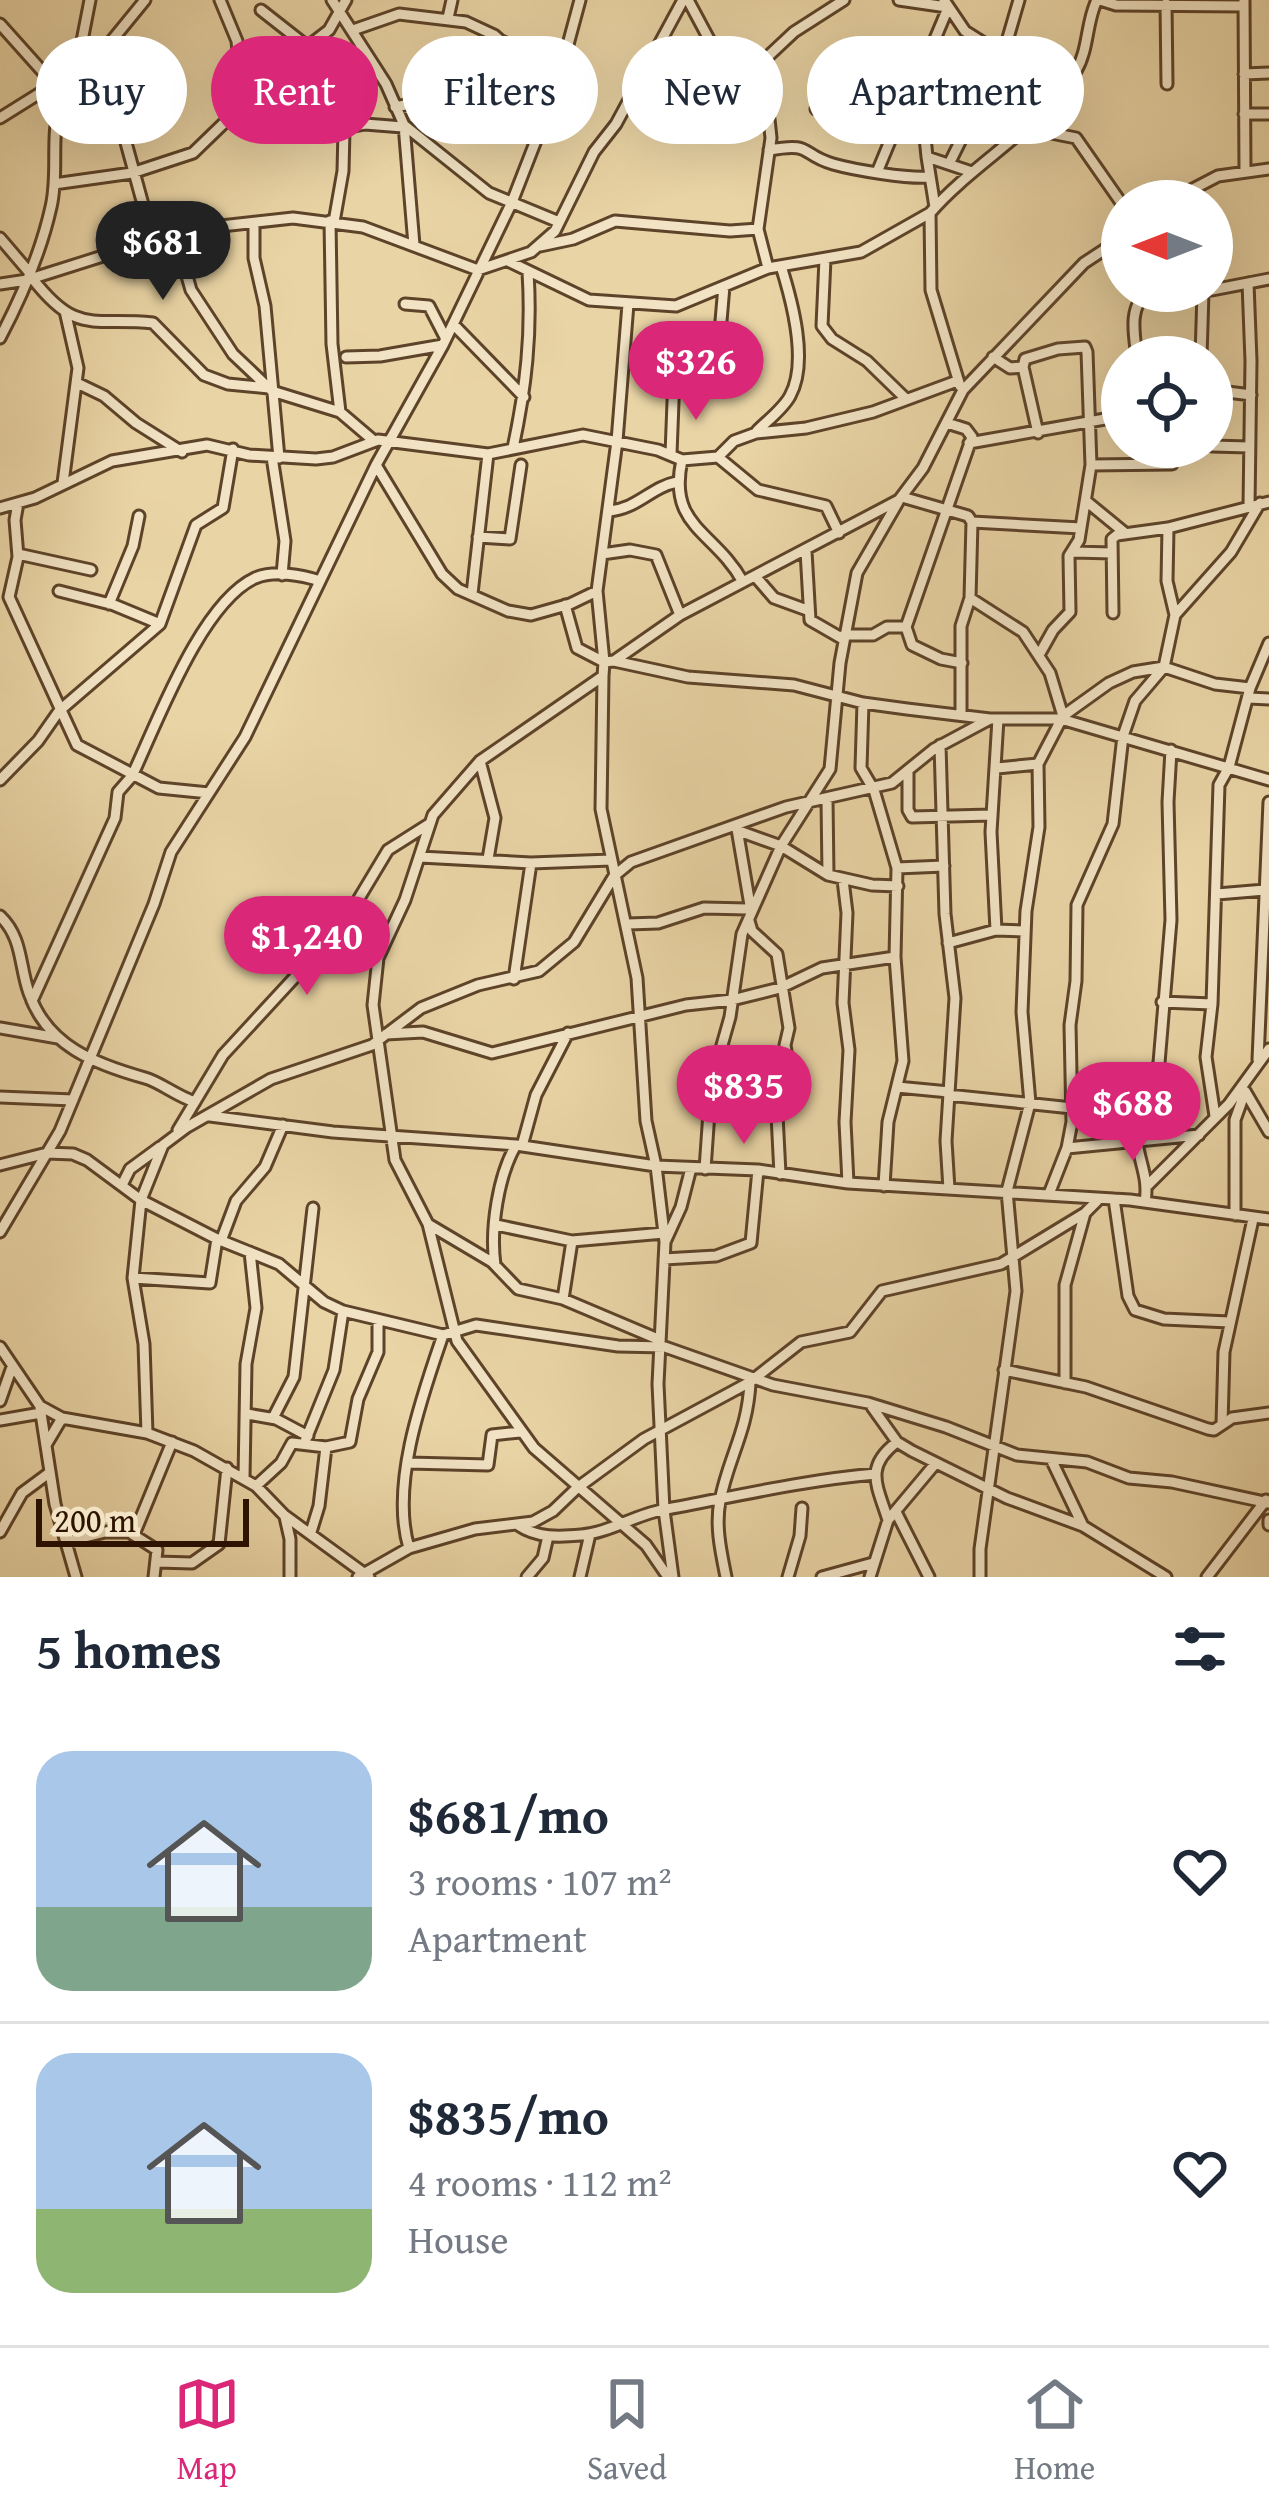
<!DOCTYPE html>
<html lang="en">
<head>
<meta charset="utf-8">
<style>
	body { margin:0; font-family:"Gentium Book Plus",serif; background:#f2f2f3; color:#1f2937; height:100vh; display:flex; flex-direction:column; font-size:45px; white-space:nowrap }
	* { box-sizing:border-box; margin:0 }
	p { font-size:39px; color:#747a83 }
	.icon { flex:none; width:66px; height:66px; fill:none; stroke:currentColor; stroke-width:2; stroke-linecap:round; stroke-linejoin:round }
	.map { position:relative; height:1577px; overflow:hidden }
	.panel { display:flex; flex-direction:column; background:#fff; flex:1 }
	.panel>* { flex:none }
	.top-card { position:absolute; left:36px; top:36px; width:1197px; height:108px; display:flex; gap:24px }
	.needle { width:78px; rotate:270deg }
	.fabs { position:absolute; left:1101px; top:180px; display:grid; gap:24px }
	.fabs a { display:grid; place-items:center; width:132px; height:132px; border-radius:50%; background:#fff; box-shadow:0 12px 48px #0002; font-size:60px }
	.scale { position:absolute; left:36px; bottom:30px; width:213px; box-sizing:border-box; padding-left:12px; border:6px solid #2e1300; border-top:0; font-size:33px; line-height:42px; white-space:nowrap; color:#2e1300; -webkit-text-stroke:9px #f1e3c4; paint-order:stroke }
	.price { position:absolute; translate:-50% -102px; padding:0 27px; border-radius:42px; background:#db2777; color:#fff; font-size:39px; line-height:78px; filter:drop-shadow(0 3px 6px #0008) }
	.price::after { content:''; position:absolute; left:50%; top:72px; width:36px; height:27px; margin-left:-18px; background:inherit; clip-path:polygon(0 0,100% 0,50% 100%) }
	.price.active { background:#222; color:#fff }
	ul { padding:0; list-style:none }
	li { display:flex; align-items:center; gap:36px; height:300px; padding:0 36px }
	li+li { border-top:3px solid #e0e1e3 }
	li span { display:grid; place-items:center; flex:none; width:336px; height:240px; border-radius:36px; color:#555 }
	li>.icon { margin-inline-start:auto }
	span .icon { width:144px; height:144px; fill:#fffc; stroke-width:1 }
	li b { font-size:51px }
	h2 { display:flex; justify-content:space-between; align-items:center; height:144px; padding:0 36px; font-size:51px }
	.chip { padding:0 42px; border-radius:54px; background:#fff; box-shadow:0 12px 48px #0002; font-size:42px; line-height:108px }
	.chip.active { background:#db2777; color:#fff }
	.tabs { display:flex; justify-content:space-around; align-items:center; height:168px; border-top:3px solid #e0e1e3; background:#fff; font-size:33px; color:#747a83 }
	.tabs a { display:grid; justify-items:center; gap:6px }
	.tabs .active { color:#db2777 }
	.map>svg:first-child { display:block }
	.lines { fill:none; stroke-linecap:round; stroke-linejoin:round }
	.minor-casing { stroke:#5d4329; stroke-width:15 }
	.minor { stroke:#f1e3c4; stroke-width:9 }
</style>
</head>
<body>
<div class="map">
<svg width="1269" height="1577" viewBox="0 0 1269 1577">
	<rect width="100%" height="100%" fill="#e9d4a5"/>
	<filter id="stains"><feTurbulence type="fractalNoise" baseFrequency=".00167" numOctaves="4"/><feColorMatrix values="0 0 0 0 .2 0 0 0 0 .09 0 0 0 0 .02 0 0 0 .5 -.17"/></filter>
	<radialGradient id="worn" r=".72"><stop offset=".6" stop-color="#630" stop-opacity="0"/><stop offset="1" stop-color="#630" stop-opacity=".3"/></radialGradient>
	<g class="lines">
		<g class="minor-casing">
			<path id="minor" d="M90,0L82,41L99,54
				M220,0L237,41L241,83L249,102L271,116L296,127L328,131L365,124L403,127
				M332,0L386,84L404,125L414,245
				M688,0L718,56L760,94L769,119L771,138L758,229L768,268
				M899,0L947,7
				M944,0L965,31L1003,55L1053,98
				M1100,0L1116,5L1244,6
				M1244,0L1245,171
				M1166,4L1167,84
				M948,8L919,77L927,157L972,172
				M261,10L317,54L348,91
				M448,18L452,0
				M0,24L51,81L89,99L125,139L153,241
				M353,30L399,14L466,22L494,35L556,89
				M1244,74L1269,73
				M745,78L794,32L844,0
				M395,107L471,92L486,53L504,42
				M816,109C868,126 878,100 919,73
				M1244,114H1269
				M0,118L56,83
				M404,125L489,193L559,222
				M1026,128L1076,138L1122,204
				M340,131L360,49
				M769,150C814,142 799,154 833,164C854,170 908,179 930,177
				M927,157L935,207
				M950,162L1003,55L1019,0
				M878,170L904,107L920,105
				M54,184L132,173L193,153L286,63L329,30L346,0
				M1170,201L1218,176L1269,169
				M330,221L332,344L340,412
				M334,222L343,171L344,130
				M254,223V258L265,306L279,458
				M175,234L191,290L233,354L272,391L340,412L374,441
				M0,238L29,272
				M540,246L573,239L615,221L730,231L758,229
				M825,259L822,326L832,339L867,361L906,399
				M508,261L589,300L676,306L768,268L861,252L930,213
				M32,278C77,336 92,317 153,323L204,375L228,384L269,388
				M1248,283L1251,361L1249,506
				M0,284L27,280L166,236L203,228L293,218L363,227L478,270L531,252L555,231L594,152L616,124L683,0
				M1212,290L1269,279
				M1162,291L1174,297L1206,291
				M405,304L429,306L446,339
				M453,324L524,397
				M0,338C21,298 41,252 51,207C59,173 50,139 60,104L145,0
				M346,357L380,356L443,345
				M993,357L1010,368L1023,367L1025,359L1058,349L1085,347L1087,352L1091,465L1079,540L1069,556L1070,612L1053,630L1039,655
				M1137,357C1134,333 1128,306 1149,291
				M1201,357L1203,292
				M1023,367L1038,433
				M77,383L104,396L136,423L182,452
				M960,386L931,290L930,213C974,162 1040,129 1076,71C1089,49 1086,22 1097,0
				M1212,390L1251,395
				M947,423L966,429L972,437L906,627L912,645L941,659L962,663
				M757,431C768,420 783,409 790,396C809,362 792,301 781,266
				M969,443L1122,416
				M1212,446L1249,447
				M513,448C526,387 532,334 528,272
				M671,454L674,376L717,368L724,286
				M272,457L285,541L282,575
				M718,457L758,490L826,506L839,533
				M682,460C667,527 715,531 743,582
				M376,465L442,574L458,589L508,611L531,615L570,604L597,591
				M1091,465L1172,464L1179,447
				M63,483L78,368L65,311
				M902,497L968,516L972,522L1081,528
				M1086,501L1125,533
				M18,503L15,520L18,557L9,597L77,745L159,788L209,793
				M0,508L35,498L112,461L207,445L249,455L316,459L333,457L378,440L488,454L583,435L658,450L682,460L718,457L734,441L756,433L806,428L873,412L957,381
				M609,511C637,509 651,487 677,482
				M1168,528L1167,581L1175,615
				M478,537L510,539L521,465
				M806,551L810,620L843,639
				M1074,552L1112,553
				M18,554L91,570
				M602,554L630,550L656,555L680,615
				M755,576L774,598L807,610
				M59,591L114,605L160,624
				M472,594L488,454
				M970,598L1023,632L1050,673L1063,716
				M109,604L133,546L139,516
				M565,605L577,648L604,662L597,591L617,441L628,304
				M1113,613L1112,539L1117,535L1168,528L1269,502
				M844,635H873L887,627H906
				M614,661L688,677L794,685L863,703L907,709L990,719H1061L1269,780
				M603,676L601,809L637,978L646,1121L656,1166L665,1242L658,1384L664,1510L673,1577
				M1249,698L1269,699
				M863,703L861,768L874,790L897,868L895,957L903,1061L888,1122L884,1186
				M961,715V626L970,598L972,522
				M940,745L945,914L955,998L946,1141L949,1189
				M480,761L495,818L488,859
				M997,768L1038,764
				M908,773V810L912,817L991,815
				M0,780L38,741L59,711L160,624L196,525L223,508L233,449
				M827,799L828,875
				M737,829L751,911
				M739,831L781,846L828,875L872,885L898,886
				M420,857L531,863L611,860
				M897,868L944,866
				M843,880L847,913L843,1003L849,1050L845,1122L848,1183
				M1217,894L1265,890
				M0,916C23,938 19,965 29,993C47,1046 95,1064 145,1078C160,1082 176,1096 195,1102
				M749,921L752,931L777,954L789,1028L785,1045L790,1078L777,1115L780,1174
				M628,924L658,923L704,908L747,909
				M996,930L991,832L998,719
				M948,943L996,930L1025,931
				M514,979L531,863
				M32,1001L115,818L118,792L132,776C157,723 201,603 255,578C274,570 302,575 320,581
				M1162,1002L1212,1004
				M0,1028L58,1038
				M386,1034L423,1032L492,1053L686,1005L732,1000L780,988L822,968L895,957
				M1258,1060L1269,802
				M897,1087L949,1092
				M1245,1091L1269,1132
				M948,1095L1072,1108
				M0,1097L73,1100
				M210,1116L333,1132L516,1145L656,1166L758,1170L848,1183L1130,1200L1269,1219
				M1215,1116L1206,1057L1212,1004L1219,785L1229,767L1250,688L1269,643
				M178,1130L223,1055L343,925L388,850L429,824
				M522,1146L536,1095L568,1033
				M1067,1148L1199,1135
				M0,1165L47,1153L73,1154L87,1160L141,1200L217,1239L279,1264L324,1302L343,1311L443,1335L476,1325L618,1346L665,1347L773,1385L868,1403L946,1427L1017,1455L1087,1462L1129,1478L1172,1482L1269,1503
				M705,1169L711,1084L730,1017L742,934L781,846L830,769L840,663L857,573L898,502
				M122,1185L130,1169L160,1147
				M1148,1185L1229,1104L1269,1049
				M1049,1194L1067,1148L1072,1122L1070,1025L1076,981L1077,905L1113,824L1123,736L1135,701L1164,667L1175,615L1231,552L1260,503
				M1114,1199L1128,1296L1135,1310L1164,1319L1229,1322
				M1145,1202C1149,1179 1140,1164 1137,1142C1135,1122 1138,1099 1141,1080L1153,1074L1159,1063L1171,920L1168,802L1171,750
				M1235,1215V1120L1245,1092
				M428,1224L492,1262L518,1289L563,1299L660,1340
				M496,1225L572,1241L664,1233
				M0,1232L60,1131L154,904L171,852L245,737L376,465L443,345L512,202L556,89L580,0
				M221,1241L236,1201L265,1167L283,1125
				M665,1242L681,1207L691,1168
				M664,1259L716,1256L751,1243L758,1170
				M495,1265C490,1229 498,1176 516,1145
				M133,1278L210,1283L217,1239
				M563,1299L572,1241
				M0,1347L40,1406L62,1418L147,1433L194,1451L256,1486L284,1515L369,1577
				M1004,1370L1086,1387L1208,1429L1214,1430L1232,1418L1269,1413
				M1065,1383V1285L1085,1213
				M0,1401L12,1367
				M40,1407L55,1504L76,1577
				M872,1407L897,1442L912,1451L1007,1498L1083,1526L1166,1577
				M247,1414L276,1419L308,1436
				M273,1418L294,1377L313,1208
				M0,1420L41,1413
				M1222,1424L1224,1352L1253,1219
				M147,1433L144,1344L133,1278L141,1200L163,1145L187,1127L271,1079L372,1045L421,1008L478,985L539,971L574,942L614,876L631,862L786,807L892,783L934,749L990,719
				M304,1444L334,1370L343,1311
				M46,1445L62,1418
				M1051,1459L1083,1526
				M409,1463L488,1465L492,1435L520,1432
				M244,1478L246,1364L256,1308L250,1252
				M256,1486L281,1463L292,1443L326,1447L350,1442L358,1399L378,1352V1320
				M896,1512L929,1577
				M285,1517L290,1539V1577
				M888,1520C877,1485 864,1467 897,1442
				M1269,1520V1525
				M518,1525C537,1538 559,1537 581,1535C608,1533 635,1515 662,1510C733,1497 804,1480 876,1474
				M0,1532L22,1493L49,1473
				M311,1532L319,1506L326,1447
				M132,1534L157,1550L154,1577
				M65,1542L105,1532H135L172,1442
				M409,1548C390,1485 422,1396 443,1335
				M157,1562L192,1563L219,1544L227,1468
				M358,1577L409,1548L475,1529L533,1522L553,1511L577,1488L644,1439L750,1382L801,1342L850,1332L882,1291L1001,1264L1085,1213L1097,1201
				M527,1577L543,1558L548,1536
				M580,1577L590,1534
				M668,1577L646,1545L534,1448L457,1341L428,1224L395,1160L373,1005L378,958L405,900L433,815L480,761L603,676L604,662L614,661L680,615L899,500L923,468L963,390L1084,263L1122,238
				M726,1577C721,1552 715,1526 720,1501C728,1458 748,1431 750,1382
				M788,1577L800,1536L802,1508
				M822,1577L873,1563
				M870,1577L888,1520L935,1464
				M980,1577V1549L1016,1291L1007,1191L1030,1103L1022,1012L1026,911L1039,827L1038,764L1063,716L1109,683L1133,672L1164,667L1215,684L1250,688
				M1207,1577L1266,1500"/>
		</g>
		<use href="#minor" class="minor"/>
	</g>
	<rect width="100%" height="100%" filter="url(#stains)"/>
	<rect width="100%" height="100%" fill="url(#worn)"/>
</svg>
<div class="fabs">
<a><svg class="needle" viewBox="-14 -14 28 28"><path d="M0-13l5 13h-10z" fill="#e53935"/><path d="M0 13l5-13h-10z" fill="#747a83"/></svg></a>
<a><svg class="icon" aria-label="locate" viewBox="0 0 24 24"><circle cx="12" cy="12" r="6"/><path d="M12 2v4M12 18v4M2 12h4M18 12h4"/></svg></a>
</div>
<div class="scale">200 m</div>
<b class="price active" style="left:163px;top:303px">$681</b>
<b class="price" style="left:696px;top:423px">$326</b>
<b class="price" style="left:307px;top:998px">$1,240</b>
<b class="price" style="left:744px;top:1147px">$835</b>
<b class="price" style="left:1133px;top:1164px">$688</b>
<div class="top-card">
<a class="chip">Buy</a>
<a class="chip active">Rent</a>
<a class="chip">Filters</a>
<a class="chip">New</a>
<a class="chip">Apartment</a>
</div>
</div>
<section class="panel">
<h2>5 homes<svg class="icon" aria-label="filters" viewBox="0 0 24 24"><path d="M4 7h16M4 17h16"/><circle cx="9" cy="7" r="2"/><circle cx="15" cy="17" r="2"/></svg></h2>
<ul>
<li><span style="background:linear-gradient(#a9c7e8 65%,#7fa58c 0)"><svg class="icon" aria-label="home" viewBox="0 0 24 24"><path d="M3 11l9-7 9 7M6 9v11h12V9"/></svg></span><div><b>$681/mo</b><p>3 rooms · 107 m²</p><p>Apartment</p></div><svg class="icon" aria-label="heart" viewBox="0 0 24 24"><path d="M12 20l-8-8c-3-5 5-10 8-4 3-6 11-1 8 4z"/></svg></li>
<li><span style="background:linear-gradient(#a9c7e8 65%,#8fb573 0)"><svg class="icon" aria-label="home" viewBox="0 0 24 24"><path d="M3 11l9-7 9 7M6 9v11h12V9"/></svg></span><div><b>$835/mo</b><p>4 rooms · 112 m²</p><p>House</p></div><svg class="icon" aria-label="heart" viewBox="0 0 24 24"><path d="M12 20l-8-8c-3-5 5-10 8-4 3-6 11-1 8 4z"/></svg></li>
</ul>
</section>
<nav class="tabs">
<a class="active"><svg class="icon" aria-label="map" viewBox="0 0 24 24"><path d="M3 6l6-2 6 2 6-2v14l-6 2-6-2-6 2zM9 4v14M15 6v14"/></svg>Map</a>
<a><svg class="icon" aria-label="saved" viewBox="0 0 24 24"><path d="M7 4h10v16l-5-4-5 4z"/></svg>Saved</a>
<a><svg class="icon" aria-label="home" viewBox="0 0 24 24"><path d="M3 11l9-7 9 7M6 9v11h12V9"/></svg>Home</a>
</nav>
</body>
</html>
